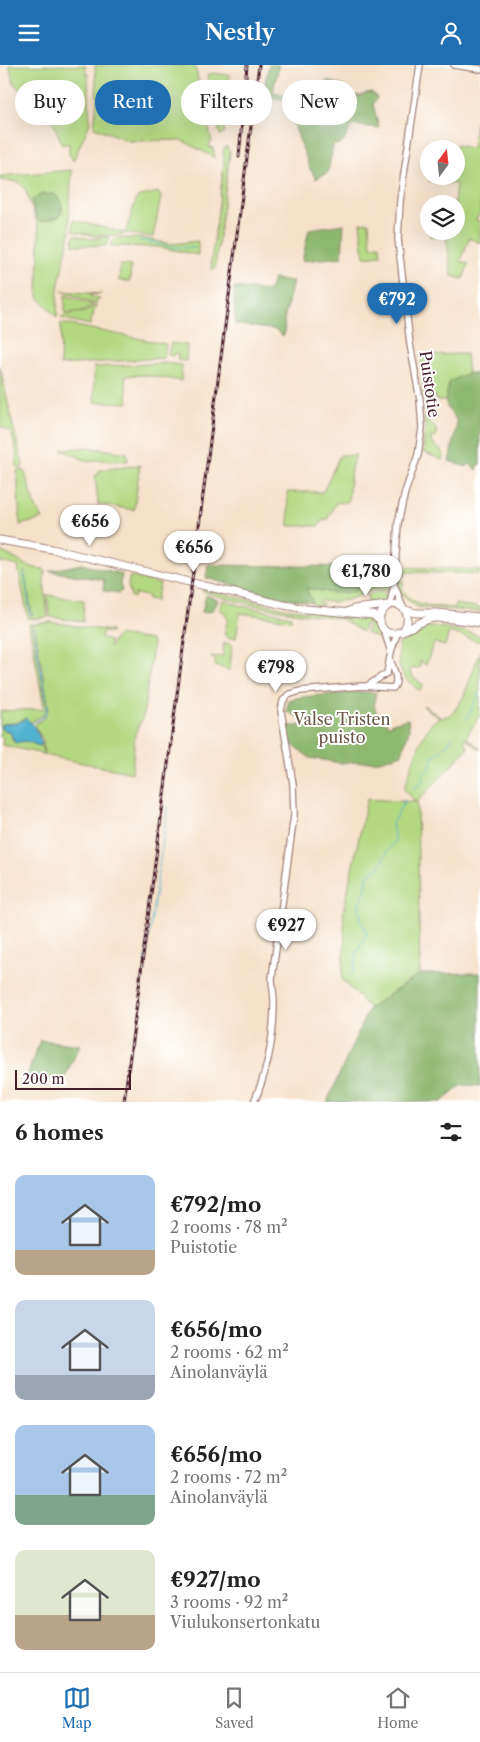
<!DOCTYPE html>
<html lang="en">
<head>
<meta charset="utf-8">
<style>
	body { margin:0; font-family:"Libre Caslon Text",serif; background:#f2f2f2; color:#222; height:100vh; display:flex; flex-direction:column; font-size:19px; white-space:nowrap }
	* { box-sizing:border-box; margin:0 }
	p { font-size:16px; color:#767676 }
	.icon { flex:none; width:28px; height:28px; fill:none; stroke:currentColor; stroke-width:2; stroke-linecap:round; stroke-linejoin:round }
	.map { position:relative; height:1037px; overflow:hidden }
	.sheet { display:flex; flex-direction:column; background:#fff; flex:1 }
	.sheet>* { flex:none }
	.guide { position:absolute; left:15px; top:15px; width:450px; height:45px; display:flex; gap:10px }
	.needle { width:32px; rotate:15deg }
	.buttons { position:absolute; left:420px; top:75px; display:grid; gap:10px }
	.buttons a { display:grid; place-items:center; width:45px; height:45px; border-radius:50%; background:#fff; box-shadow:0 5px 20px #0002; font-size:25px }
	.scale { position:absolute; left:15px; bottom:12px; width:116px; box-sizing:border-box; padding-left:5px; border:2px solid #4a1f2b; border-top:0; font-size:14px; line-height:18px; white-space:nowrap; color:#4a1f2b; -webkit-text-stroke:4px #fff; paint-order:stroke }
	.price { position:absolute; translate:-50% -42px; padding:0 11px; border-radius:18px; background:#fff; color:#222; font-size:16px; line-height:32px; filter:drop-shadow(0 1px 2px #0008) }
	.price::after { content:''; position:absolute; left:50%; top:30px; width:15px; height:11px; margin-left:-8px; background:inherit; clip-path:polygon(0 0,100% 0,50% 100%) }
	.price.active { background:#1f6fb2; color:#fff }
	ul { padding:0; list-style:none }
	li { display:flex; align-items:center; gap:15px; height:125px; padding:0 15px }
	li span { display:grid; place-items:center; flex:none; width:140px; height:100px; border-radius:10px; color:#555 }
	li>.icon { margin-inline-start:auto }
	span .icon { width:60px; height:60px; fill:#fffc; stroke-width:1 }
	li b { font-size:21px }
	h2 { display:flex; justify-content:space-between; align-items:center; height:60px; padding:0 15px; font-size:21px }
	.pill { padding:0 18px; border-radius:22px; background:#fff; box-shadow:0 5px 20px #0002; font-size:18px; line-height:45px }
	.pill.active { background:#1f6fb2; color:#fff }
	header { display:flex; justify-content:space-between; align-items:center; height:65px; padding:0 15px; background:#1f6fb2; color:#fff; font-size:22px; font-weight:600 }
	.tab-bar { display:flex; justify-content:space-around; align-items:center; height:70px; border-top:1px solid #e0e0e0; background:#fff; font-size:14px; color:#767676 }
	.tab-bar a { display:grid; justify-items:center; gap:2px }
	.tab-bar .active { color:#1f6fb2 }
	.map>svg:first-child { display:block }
	.green { fill:#b3d881; stroke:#7e7c56 }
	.forest { fill:#8eb86f; stroke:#6c6c4d }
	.water { fill:#51b2d0; stroke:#4e687e }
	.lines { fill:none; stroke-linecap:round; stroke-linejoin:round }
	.stream { stroke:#51b2d0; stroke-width:1 }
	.minor-casing { stroke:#a0807a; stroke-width:8 }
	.major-casing { stroke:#a0807a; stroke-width:9 }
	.minor { stroke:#fff; stroke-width:5.5 }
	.major { stroke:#fff; stroke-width:7 }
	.rail-casing { stroke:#4a1f2b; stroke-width:3 }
	.rail { stroke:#fff; stroke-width:1; stroke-dasharray:4; stroke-linecap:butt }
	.labels { text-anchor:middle; stroke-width:4; stroke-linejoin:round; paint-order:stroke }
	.street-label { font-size:16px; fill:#4a1f2b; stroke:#fff }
	.park-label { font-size:16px; fill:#6a5645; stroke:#fff }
</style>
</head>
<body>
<header><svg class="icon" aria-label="menu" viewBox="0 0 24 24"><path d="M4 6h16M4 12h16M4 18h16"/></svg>Nestly<svg class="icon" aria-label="person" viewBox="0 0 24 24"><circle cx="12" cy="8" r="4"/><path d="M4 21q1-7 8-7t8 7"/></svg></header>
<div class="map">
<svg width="480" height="1037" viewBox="0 0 480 1037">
	<rect width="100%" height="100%" fill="#fff"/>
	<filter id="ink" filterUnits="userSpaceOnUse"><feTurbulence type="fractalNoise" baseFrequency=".02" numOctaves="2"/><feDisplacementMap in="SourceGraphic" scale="10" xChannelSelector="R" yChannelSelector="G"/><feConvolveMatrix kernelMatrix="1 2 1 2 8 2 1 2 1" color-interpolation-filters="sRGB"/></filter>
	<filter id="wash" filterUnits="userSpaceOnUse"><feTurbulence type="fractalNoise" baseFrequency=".0096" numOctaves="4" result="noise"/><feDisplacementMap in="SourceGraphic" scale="20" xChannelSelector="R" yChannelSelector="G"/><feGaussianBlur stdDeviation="1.12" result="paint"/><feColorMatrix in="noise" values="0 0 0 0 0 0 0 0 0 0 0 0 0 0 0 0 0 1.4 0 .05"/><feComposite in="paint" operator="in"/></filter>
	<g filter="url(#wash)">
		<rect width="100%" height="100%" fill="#f5e1c9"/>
		<path class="green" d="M9,0H85L86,9H88L90,58L73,96L69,89V78L62,80L54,59L14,19Z
			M95,0H195L212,77L209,79L210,83L213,82L215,93L181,75L129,76L94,62L97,35Z
			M213,8L230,10L224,68L220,70L207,10Z
			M476,55H480V148L476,155L480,157V178L469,173L461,196L469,199L463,214L452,211L446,171L430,172L429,166H456V139H454L456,119L429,116L430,111H456L455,80L472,83Z
			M226,81L230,87L215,204H212L211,197L224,99L223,85Z
			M72,105L69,152L70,168L58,223L57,253L38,232L39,164L33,146L25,124L18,117L0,115V111Z
			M158,127L161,132L153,172L125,168L123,170L95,171L73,166V155L125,168L137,132Z
			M369,157L371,181L380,180L381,190L364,192L360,158Z
			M75,170L91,174L109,172L110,174L106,181L73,180L74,171Z
			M116,173H142L171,179L198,176V190L158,182L110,181Z
			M120,200L131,201L130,216H119Z
			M62,226L101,229L90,230L91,232L100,233L95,239Z
			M65,230L93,240L84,246L65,248Z
			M96,240L90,260L61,253L64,250L85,247Z
			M61,258L166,279L164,293L60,300Z
			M171,278L187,280L186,296L177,295L178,289L174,288L173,291L168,290Z
			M466,289L468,308L450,317L445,336H436V331L423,332L421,290Z
			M165,298L182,300L181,316L145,310L125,311L128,338L94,337V302Z
			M0,301L13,361L23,400L22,403H17L16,385L11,367L0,361Z
			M424,350H427L429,358L436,364V372L430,373L433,379L444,388L442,395L423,387L425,362Z
			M88,382L127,388L128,396L97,395L90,397L62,385Z
			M340,390H356L351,403L348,437L336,438L327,455H323L319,461H289L287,427H323Z
			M140,400L134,445L98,439L95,410L99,409V405Z
			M24,405L36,442L43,454L20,460L17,406Z
			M0,486C15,492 27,504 44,504L45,507L44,517L48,552L33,554L24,506L31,554H28L18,501L0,497Z
			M380,500L389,502L387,528L382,525L376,524L347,535L332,537L320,536L319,539H323L322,541H314L305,523L333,528L380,502Z
			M399,502L480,505V509L406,507L405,511L399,510L397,509V504Z
			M130,511L160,519L156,537L155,535L148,534V531L135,529L134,533L131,532L128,519Z
			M398,516H404L402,524C413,543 435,541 455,543V539L480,543V547L417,542L404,531L399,530Z
			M203,524L284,543L367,553V559L363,561L364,564L362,567L343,555L336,553C290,547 246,541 202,526Z
			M378,526L390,532L387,536L369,541L367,531Z
			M47,530L84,535L83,557L50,552Z
			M223,535L243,541L291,551V555L240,548L236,573H228L224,569L228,554L225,548L219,544Z
			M369,554L375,556L385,576L366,568Z
			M50,557L111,566V568L103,567L101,573L110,576L109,582H110L114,574L118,570L151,575L153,580L143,652L135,669L132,708L44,690L43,675L34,660L45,652L49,643L34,559Z
			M29,559H32L47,643L43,650L30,658L27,654H23L18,658L3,659L0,663L10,667L13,676H26L39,681L42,679L43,689L2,680L3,673L0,672V646L43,644L44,642Z
			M425,562C444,561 462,565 480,571V577L449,567L445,581L434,578L426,600L420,596V602L409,605L414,613L424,620L420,626C399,610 397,604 399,578L418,565Z
			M224,578L232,579L230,605L215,601V594L210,592L223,591Z
			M480,586V650L466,672L480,683V685L465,673L464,675L468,683L417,737L420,909L369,943L342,914L345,877L343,847L367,734L416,737L404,724C410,707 422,660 439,653L423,641L424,640L441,653L452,649L463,633Z"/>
		<path class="forest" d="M269,0H279L273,27L292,31L307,32L328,15L343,21L350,29L360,31L366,28L372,27L377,33L373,39L379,63L353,60C347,66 347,74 341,79L333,80L328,107L316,114L310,104L291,51L292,44L289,35L265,32L264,24Z
			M42,129H55C61,136 65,144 59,152L40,157L34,147L32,135Z
			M344,159L342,192L302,196L309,164Z
			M273,214L293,216L284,255L285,268L283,271L276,265L235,259C236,246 232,236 234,222L269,226Z
			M468,308L480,309V399L478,400L477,405L470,399L466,402L449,396L457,358C456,353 454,352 451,348C442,338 447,329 449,317Z
			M81,499L122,509L120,519L122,526L119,528L105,526L103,525L104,515L49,506Z
			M208,500L380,502L371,521H361L354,527L333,528L306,523L313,538L279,532L206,513Z
			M206,530L218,535C215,544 212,548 202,547Z
			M359,627L376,628C371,645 377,650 390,661L392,658L408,654L409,665L402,689L380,696L341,698L310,693L290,678L288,661H299L304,655L286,646L289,635L301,632Z
			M480,908V1021L462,1020L441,1037H327L369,943L420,909Z
			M40,975L80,980L64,1014L27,1011Z"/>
		<path class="water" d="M26,653C34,660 39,669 42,679L39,681L26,676L15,678L10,667L0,663L3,659L18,658Z"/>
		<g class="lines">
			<path class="stream" d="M140,176L150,177L172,182L195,183
				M24,508L31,550
				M466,655L480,627
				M32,659L44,651L48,643L33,563
				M414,724L417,721L423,718V708L430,704L432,692L442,685L453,672
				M145,899L168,740
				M351,908L354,905L357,886L367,868L361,855L359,839L366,823L367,811L380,801L389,783L395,776L392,759L405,735"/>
		</g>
	</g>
	<g filter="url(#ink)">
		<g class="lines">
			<g class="minor-casing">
				<path id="minor" d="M454,0L480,4
					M395,522L403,543
					M390,540L394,520L398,458L405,427L418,390L422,363L420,335L410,279L398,174L400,136L420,0
					M384,565L391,587
					M367,621L387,608L391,587L397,569
					M254,1037C268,1005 274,971 274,937C274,929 272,921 272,913L294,750L293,719L281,646L283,636L288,630L300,626L362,621L393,623C400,616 393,603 390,594"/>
			</g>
			<g class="major-casing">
				<path id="major" d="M0,475L52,484L284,540L306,544L373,550L380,556
					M405,545L416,548H437L480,552
					M347,547L354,544L388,540
					M402,567C418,547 394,529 383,546C380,549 379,553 380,557C387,584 417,555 433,553C448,552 465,556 480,558"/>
			</g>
			<use href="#minor" class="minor"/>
			<use href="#major" class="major"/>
			<g class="rail-casing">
				<path id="rail" d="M239,92L247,0
					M124,1037L259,0"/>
			</g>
			<use href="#rail" class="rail"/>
		</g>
	</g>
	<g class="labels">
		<g class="street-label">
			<text transform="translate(430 319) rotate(82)" y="6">Puistotie</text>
		</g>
		<g class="park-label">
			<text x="342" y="660">Valse Tristen<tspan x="342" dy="18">puisto</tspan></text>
		</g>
	</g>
</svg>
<div class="buttons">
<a><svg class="needle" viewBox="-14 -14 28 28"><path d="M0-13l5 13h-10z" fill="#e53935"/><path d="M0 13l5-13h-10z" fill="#767676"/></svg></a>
<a><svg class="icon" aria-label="layers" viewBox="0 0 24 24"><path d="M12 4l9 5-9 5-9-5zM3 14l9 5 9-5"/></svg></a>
</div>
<div class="scale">200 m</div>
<b class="price active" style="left:397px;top:260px">€792</b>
<b class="price" style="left:90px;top:482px">€656</b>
<b class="price" style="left:194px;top:508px">€656</b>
<b class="price" style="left:366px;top:532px">€1,780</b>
<b class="price" style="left:276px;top:628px">€798</b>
<b class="price" style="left:286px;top:886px">€927</b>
<div class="guide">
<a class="pill">Buy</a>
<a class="pill active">Rent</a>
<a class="pill">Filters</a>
<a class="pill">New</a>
</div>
</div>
<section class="sheet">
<h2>6 homes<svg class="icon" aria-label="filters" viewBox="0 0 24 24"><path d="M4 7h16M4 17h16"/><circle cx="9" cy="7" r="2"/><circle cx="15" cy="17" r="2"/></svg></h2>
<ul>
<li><span style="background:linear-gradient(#a9c7e8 75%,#b9a48a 0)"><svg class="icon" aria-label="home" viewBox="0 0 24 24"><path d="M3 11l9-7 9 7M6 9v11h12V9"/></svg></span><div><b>€792/mo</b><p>2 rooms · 78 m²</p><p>Puistotie</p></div></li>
<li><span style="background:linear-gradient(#c9d6e8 75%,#9aa5b1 0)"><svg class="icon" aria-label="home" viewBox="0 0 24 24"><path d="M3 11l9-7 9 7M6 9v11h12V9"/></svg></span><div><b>€656/mo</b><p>2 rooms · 62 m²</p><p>Ainolanväylä</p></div></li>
<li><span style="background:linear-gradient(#a9c7e8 70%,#7fa58c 0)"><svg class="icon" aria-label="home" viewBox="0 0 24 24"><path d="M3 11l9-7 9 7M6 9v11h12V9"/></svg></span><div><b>€656/mo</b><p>2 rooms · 72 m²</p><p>Ainolanväylä</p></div></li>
<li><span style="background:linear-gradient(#dfe7d0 65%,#b9a48a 0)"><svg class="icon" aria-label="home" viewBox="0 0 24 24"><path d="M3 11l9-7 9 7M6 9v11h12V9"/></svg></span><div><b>€927/mo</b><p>3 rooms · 92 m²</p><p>Viulukonsertonkatu</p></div></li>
</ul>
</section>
<nav class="tab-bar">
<a class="active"><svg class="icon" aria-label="map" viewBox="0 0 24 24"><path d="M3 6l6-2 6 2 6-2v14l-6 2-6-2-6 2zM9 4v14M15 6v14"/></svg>Map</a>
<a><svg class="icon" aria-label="saved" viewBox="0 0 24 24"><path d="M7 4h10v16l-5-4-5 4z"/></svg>Saved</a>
<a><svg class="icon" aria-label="home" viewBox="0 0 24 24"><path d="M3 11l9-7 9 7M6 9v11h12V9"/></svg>Home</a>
</nav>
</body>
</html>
